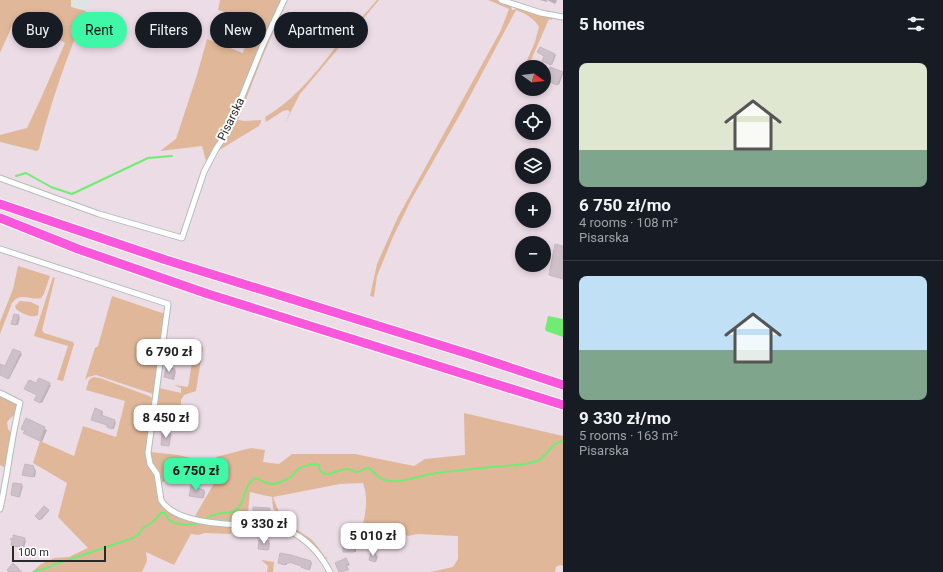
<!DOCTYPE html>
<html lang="en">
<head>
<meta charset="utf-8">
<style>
	body { margin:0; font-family:Roboto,sans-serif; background:#20242c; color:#f1f3f6; height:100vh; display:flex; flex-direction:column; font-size:15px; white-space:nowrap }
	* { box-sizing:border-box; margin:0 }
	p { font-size:13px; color:#9ea1a6 }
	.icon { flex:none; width:22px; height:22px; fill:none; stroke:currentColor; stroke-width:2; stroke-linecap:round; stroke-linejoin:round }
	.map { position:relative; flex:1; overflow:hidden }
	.details { display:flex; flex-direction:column; background:#171b24; width:380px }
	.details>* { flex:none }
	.banner { position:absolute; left:12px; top:12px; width:380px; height:36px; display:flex; gap:8px }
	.needle { width:26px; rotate:105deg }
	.tools { position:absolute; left:515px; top:60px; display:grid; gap:8px }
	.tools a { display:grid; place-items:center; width:36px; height:36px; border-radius:50%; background:#171b24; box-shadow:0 2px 6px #0003; font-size:20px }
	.scale { position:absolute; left:12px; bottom:10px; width:94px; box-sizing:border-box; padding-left:4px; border:2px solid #2a2a2a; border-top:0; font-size:11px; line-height:14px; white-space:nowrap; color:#2a2a2a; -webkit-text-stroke:3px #fff; paint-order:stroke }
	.price { position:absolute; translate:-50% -34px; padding:0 9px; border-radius:8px; background:#fff; color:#222; font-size:13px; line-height:26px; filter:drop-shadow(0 1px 2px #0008) }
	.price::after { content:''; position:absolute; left:50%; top:24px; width:12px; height:9px; margin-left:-6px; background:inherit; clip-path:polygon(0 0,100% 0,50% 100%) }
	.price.on { background:#3ef7a7; color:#111 }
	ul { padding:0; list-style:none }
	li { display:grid; align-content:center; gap:8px; height:212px; padding:0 16px }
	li+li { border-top:1px solid #363941 }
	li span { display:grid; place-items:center; height:124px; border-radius:8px; color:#555 }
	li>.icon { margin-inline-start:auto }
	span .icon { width:72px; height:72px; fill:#fffc; stroke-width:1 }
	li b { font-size:17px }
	h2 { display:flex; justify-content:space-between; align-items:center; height:48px; padding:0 16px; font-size:17px }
	.chip { padding:0 14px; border-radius:18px; background:#171b24; box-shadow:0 2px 6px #0003; font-size:14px; line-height:36px }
	.chip.on { background:#3ef7a7; color:#111 }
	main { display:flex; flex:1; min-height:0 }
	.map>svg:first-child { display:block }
	.industrial { fill:#dce4e4 }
	.green { fill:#e1b799 }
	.water { fill:#70ec73 }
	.shadow { fill:#0003 }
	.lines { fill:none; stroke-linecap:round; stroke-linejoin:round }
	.stream { stroke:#70ec73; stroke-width:2 }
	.building { fill:#cec0c9; stroke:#c7b6c0 }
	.street-casing { stroke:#b0bdb8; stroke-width:7 }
	.highway-casing { stroke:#fff; stroke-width:11 }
	.street { stroke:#fff; stroke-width:5 }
	.highway { stroke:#fb57dc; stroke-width:9 }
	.labels { text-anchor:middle; stroke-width:4; stroke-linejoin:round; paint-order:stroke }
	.street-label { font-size:12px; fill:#2a2a2a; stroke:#fff }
</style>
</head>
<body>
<main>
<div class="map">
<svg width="563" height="572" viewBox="0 0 563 572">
	<rect width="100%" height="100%" fill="#ecdce6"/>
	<path class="industrial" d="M44,0H90L86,11Z"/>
	<path class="green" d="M0,0H71V7L86,11C67,56 51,102 39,149L37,151L0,142V135L27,128L42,96L65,43L64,42L16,24L12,26L0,53Z
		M220,0H281L225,132L206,161L202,146L160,151L176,139L197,75L207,39L243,53L253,20L218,10Z
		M285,0H287L262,58L238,120L244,121L261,120V122L259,126L216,152L226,139Z
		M377,0H379L300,94L285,123L290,112L288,110L283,111L266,122L265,117C303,95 328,56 355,22L357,23Z
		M488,0H496L511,6L512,10H514L517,8L552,18V20L549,19L528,67H524L535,42L539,27C534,18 526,14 516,10L462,111L411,200L393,237L377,276L374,297L370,296L377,264L398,217L501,30L509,9Z
		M18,266L50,276L44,294L41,298C30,301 21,291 12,303L0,334V322L13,289Z
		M53,277L55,278L42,330L44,333L73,342L74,344L63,381L57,380L68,346L34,336Z
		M112,296L165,314L153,394L96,375L88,377L85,380L95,348L98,346Z
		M20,301L31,302L39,306L38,315C31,319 22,313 16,309L15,306Z
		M195,345L203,347L196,391L184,395L181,400L180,427L153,421L159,388L181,393V388L174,385L188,387Z
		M93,377L100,378L149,396L152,398L147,447L155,473L162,504C175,522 211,525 231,527V534L205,533L198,535L191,534L174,565L146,552L147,561L142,572H32L41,564L54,558L69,557L88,548L58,517L67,483L33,463L40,441L74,456L83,426L116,437L125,401L86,390L89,380Z
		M0,395L16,404L17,405L15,414L7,422L8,429L11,433L5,470H4V467L0,465Z
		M464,413L563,436V566L560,565L556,567L555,572H431L453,567L458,559V536L418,534L408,536L392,527L361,533C365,516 369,500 363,483L340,484L273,497C277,508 281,519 291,526C298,531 305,534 312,540C317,545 321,551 325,557L328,558L325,559L299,534L286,526L273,508L272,497L250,492L247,523L202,520L195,516L224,466L216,457L251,448L265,450L263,462L279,464L292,454H355L414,466L425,459L465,455Z
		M150,452L178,455L195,459L192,469L177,473L161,483L159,475L153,465Z
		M261,560L274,562L273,572H267L268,566Z"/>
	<path class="water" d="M548,316L563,319V337L546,331L545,329Z"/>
	<path class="shadow" d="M540,0H556L557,1L555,4L547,0V2Z
		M231,31H233L231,39L223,37Z
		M540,49L556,55L552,65L543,61L545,55Z
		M551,68L563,74L559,85L548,80Z
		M14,315L20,317L18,325L14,324Z
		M13,350L22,354L9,379L0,374V365L5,368Z
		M174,370L176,371L174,380L165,377Z
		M39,379L51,385L42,403L35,400L38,395L36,384Z
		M102,411L103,412L102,417L116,422L114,429L109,427L108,425L93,420Z
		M27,419L47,430L42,442L25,433Z
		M26,465L35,468V470L36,471L35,477L25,475Z
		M21,485L23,486L20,497L13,495Z
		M204,490L205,491L204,498L190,495Z
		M46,508L49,511L41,520L40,519Z
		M269,509L273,514L272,519L262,518L261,515L254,514Z
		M14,537L26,540L24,548L13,545Z
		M268,542L270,543L269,550L261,549Z
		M344,543L356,544V552L344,551Z
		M281,554L311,562L312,563L310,570L304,568L302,565L291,562V563H287V565L280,564L279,563Z
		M371,554L378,556L376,562L372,561Z
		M346,559L350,565L347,566L349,570L339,572L336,564Z"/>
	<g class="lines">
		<path class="stream" d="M16,176L26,173L51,187L72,194L148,158L172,156
			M205,519C208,517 213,515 217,514C224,512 231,515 238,508C246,499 244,485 255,478C261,479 264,484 272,484C277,484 287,480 292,476C294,475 294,473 296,471C301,466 313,463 319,465L320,471C329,479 338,468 348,469C351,469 353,472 357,472C362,471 364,468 369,468C376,474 379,480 389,481C403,483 418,476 431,474C462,469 495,467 526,464L540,460L555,444L563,441
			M34,572C41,567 45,571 53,565L133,538L139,534L143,528L153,522L161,513H165C166,515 167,517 168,519C175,526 194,526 201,522"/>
	</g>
	<path class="building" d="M223,27L232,30L229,39L220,36Z
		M540,47L555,54L551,65L542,61L544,56L537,52Z
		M550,67L563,72L557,85L545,80Z
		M555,244L563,246V279L549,275Z
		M14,314L19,315L16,325L11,324Z
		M13,349L21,352L8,379L0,375V364L5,366Z
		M166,367L175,369L172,379L164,377Z
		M39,378L50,383L40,403L34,400L37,395L24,389L29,380L36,383Z
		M95,408L102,411L101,415L115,420L112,429L107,427V425L91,420Z
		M26,418L45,427L40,441L23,433L25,431L21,429Z
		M162,433L171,434L169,446L161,445Z
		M25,464L34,466L33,468L35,469L33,477L22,475Z
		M13,483L22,484L19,497L11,495Z
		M191,486L204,490L203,498L189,496Z
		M44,506L49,510L39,520L35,516Z
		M253,507L270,508L269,512H272L271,519L259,517L260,515L253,514Z
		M13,535L25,538L22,548L11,545L12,541L10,539L13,538Z
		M259,540L269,541L268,550L258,549Z
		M343,542H354V552H343Z
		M280,553L291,555L311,561L309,570L301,567V566L289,562V563H286L285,565L278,563Z
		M371,553L376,554L375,562L369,560Z
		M346,558L349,564L346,565L348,570L339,572L335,563Z
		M13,563L22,572H9L7,570Z"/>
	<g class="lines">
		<g class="street-casing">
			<path id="street" d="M501,0L541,13L563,17
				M0,178L99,214L182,238L204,172L216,149L228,131L262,47L284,0
				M0,249L168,304L148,453L150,464L157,474L161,500C177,528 247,524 276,527C300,531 319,551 330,572
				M0,393L20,403C11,438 8,474 0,509"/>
		</g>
		<g class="highway-casing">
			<path id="highway" d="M0,204L166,260L472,355L563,385
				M0,218L78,249L208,294L563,405"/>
		</g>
		<use href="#street" class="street"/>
		<use href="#highway" class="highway"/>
	</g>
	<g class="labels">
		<g class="street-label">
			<text transform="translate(231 119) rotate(-64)" y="4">Pisarska</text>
		</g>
	</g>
</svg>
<div class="tools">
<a><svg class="needle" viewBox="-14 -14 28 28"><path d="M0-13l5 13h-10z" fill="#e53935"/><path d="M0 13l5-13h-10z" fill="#9ea1a6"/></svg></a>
<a><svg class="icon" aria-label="locate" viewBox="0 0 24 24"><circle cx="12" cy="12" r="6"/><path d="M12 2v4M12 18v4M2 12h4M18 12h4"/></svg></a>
<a><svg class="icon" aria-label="layers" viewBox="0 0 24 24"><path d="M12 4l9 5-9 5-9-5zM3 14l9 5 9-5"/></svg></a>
<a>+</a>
<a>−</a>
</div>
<div class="scale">100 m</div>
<b class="price" style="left:169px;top:373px">6 790 zł</b>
<b class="price" style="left:166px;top:439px">8 450 zł</b>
<b class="price on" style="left:196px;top:492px">6 750 zł</b>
<b class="price" style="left:264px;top:545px">9 330 zł</b>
<b class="price" style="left:373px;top:557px">5 010 zł</b>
<div class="banner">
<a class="chip">Buy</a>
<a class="chip on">Rent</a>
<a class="chip">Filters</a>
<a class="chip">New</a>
<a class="chip">Apartment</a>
</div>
</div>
<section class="details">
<h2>5 homes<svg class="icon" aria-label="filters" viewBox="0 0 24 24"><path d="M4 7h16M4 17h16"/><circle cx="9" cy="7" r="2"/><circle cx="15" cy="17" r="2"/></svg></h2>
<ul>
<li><span style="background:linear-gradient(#dfe7d0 70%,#7fa58c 0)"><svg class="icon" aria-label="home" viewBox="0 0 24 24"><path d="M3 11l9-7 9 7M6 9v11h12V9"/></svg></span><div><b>6 750 zł/mo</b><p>4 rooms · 108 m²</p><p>Pisarska</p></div></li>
<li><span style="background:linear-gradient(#bfe0f5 60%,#7fa58c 0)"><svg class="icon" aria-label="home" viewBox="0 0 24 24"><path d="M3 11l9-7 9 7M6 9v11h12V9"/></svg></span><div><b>9 330 zł/mo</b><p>5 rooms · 163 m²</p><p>Pisarska</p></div></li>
</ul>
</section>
</main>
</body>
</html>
